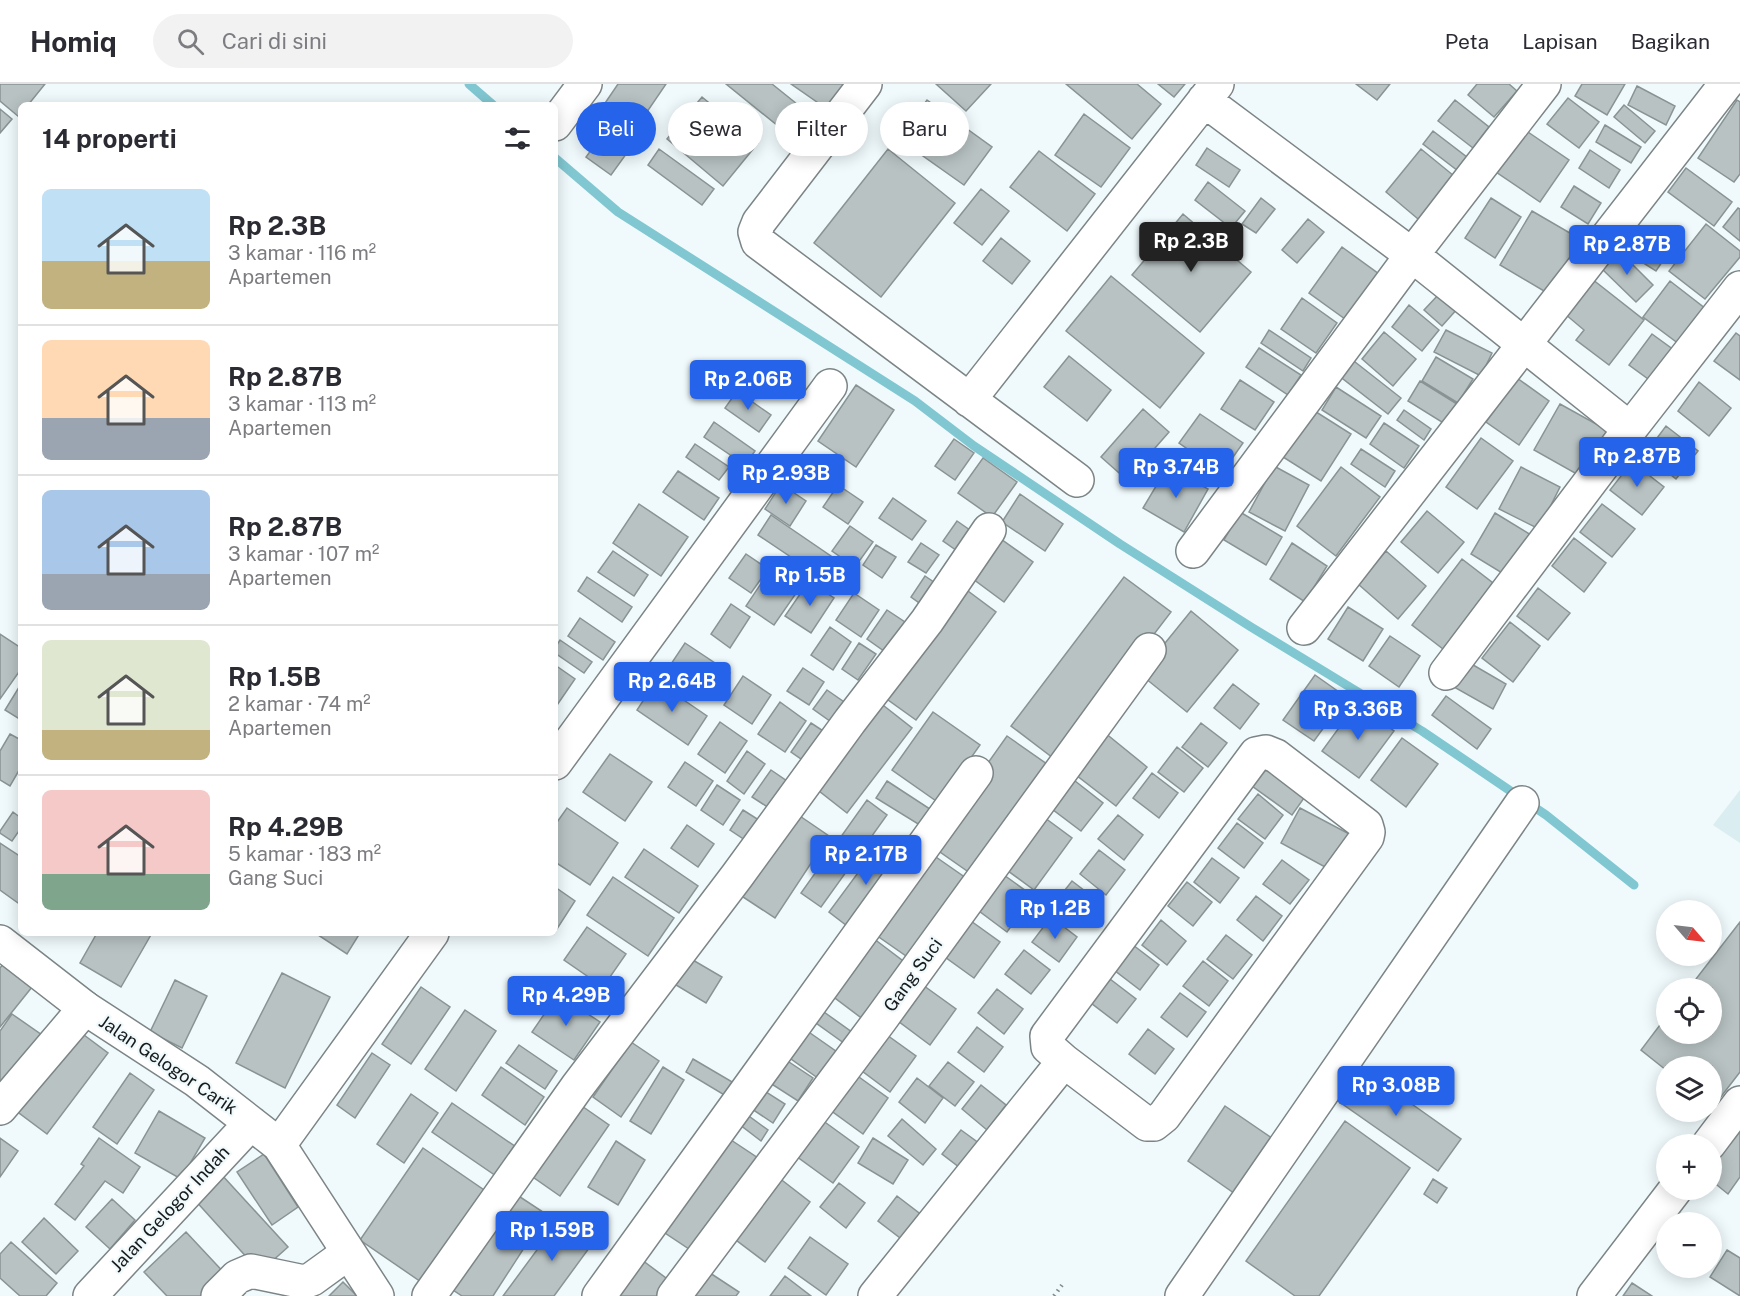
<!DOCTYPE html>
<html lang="id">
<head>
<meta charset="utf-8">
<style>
	body { margin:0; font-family:"Public Sans",sans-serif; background:#f2f2f3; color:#2b2b33; height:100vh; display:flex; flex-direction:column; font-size:22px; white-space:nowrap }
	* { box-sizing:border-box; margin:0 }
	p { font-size:20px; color:#7c7c81 }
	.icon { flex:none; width:33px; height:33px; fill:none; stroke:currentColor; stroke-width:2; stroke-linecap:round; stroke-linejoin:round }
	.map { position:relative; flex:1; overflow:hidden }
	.sheet { position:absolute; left:18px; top:18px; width:540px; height:834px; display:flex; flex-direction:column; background:#fff; border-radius:9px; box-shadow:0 3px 15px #0003 }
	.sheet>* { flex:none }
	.top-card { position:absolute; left:576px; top:18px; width:570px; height:54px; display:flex; gap:12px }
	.needle { width:39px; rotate:118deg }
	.fabs { position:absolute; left:1656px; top:816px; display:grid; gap:12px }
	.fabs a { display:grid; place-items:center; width:66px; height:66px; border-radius:50%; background:#fff; box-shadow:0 3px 15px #0003; font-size:30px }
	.price { position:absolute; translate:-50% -51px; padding:0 14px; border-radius:6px; background:#2563eb; color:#fff; font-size:20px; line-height:39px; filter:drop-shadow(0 2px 3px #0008) }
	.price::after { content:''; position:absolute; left:50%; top:36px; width:18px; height:14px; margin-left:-9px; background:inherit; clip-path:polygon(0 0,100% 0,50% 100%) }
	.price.current { background:#222; color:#fff }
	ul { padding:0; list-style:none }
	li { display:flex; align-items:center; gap:18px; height:150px; padding:0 24px }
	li+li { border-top:2px solid #e1e1e2 }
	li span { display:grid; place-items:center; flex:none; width:168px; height:120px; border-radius:9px; color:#555 }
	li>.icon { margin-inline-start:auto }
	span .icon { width:72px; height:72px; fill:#fffc; stroke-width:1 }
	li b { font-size:26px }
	h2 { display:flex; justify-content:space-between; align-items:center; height:72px; padding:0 24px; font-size:26px }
	.pill { padding:0 21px; border-radius:27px; background:#fff; box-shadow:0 3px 15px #0003; font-size:21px; line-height:54px }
	.pill.current { background:#2563eb; color:#fff }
	header { display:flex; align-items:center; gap:36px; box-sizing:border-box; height:84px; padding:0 30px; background:#fff; border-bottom:2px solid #e1e1e2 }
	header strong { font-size:28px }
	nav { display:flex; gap:33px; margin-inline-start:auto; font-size:21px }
	.search { width:420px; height:54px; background:#f2f2f3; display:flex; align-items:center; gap:15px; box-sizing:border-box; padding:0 21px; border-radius:33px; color:#7c7c81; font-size:22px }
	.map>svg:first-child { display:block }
	.built { fill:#daedf0 }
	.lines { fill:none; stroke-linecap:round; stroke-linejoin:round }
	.stream { stroke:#81c7d1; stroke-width:9 }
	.building { fill:#b8c2c3; stroke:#899394; stroke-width:1.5 }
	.minor-casing { stroke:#7c8586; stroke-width:36 }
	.tertiary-casing { stroke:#7c8586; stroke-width:36 }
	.path { stroke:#818889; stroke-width:4; stroke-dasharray:1.5 4.5; stroke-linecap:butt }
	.minor { stroke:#fff; stroke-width:33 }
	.tertiary { stroke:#fff; stroke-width:33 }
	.labels { text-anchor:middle; stroke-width:4.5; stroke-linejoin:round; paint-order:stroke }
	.street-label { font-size:18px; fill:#181b1c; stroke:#f0fafc }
</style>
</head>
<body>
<header>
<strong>Homiq</strong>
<div class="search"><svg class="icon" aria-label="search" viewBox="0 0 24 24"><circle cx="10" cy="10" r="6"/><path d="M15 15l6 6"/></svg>Cari di sini</div>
<nav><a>Peta</a><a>Lapisan</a><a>Bagikan</a></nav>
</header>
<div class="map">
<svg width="1740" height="1212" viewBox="0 0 1740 1212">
	<rect width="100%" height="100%" fill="#f0fafc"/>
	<path class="built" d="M1740,706V759L1713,741Z"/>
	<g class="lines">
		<path class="stream" d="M469,0L493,21
			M555,74L618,128L915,317L974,362L1120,460L1251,543L1422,647L1546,731L1634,801"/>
	</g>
	<path class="building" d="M0,0H45L28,21H21V30L19,33L0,17Z
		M618,0H666L634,47L601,25Z
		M726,0H772L802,24L783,46Z
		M791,0H844L827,25Z
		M936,0H991L966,27Z
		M1066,0H1137L1161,20L1132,55Z
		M1158,0H1185L1174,13Z
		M1356,0H1390L1377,16Z
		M1477,0H1509L1517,7L1494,33L1468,11Z
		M1582,0H1625L1607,31L1575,12Z
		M1637,2L1675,22L1666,41L1628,21Z
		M702,13L758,59L723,102L667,55Z
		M1568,14L1599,38L1579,64L1547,40Z
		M927,16L992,63L964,101L899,55Z
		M1455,16L1489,43L1473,64L1438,37Z
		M1737,16L1740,18V90L1734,98L1698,74Z
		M1624,21L1655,47L1645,59L1614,33Z
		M0,25L12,35L0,49Z
		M1084,30L1130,64L1101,103L1055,71Z
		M1605,41L1641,63L1631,79L1596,58Z
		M607,44L632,62L611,91L586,73Z
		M1525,46L1569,76L1540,118L1496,88Z
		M1433,47L1472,77L1462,90L1423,60Z
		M1207,64L1240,86L1229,103L1196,81Z
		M659,65L714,105L702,121L648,81Z
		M888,65L955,119L881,213L814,159Z
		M1421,65L1459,96L1424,140L1386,108Z
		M1590,66L1620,86L1609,104L1579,84Z
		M1039,67L1095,110L1067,147L1010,103Z
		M1686,84L1732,118L1714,142L1668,108Z
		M1208,98L1245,127L1231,144L1195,116Z
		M1574,102L1601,119L1588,140L1561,123Z
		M981,105L1009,127L982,161L954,139Z
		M1261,114L1275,125L1256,149L1242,140Z
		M1491,114L1521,133L1495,174L1465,154Z
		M1738,124L1740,125V157L1723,143Z
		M1532,127L1582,156L1549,210L1500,181Z
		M1183,130L1251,188L1200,248L1132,191Z
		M1308,135L1324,148L1297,179L1282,166Z
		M1706,140L1740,167V173L1705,215L1669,187Z
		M1658,143L1677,156L1656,187L1637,175Z
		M1001,154L1030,177L1012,200L983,177Z
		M1342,163L1379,190L1345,235L1309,209Z
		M1619,167L1653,201L1636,218L1601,184Z
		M1111,192L1204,269L1160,324L1066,247Z
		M1592,195L1644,236L1609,281L1576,256L1584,246L1565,230Z
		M1670,197L1706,225L1679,260L1643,233Z
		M1440,209L1458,224L1442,242L1424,226Z
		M1302,214L1337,239L1316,269L1281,245Z
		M1409,221L1439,246L1422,267L1392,243Z
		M1269,246L1311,274L1303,287L1261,259Z
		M1446,246L1492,269L1481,292L1434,268Z
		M1384,248L1416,275L1393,302L1362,275Z
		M1736,249L1740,252V296L1714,277Z
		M1652,250L1678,269L1655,300L1629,281Z
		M1259,264L1301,291L1288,311L1246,283Z
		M1069,272L1111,306L1087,337L1044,303Z
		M1436,273L1473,295L1458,319L1422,297Z
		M1350,274L1401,314L1388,330L1338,291Z
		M1517,294L1549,317L1519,361L1486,338Z
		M1240,296L1274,318L1255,346L1221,325Z
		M1420,297L1457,320L1445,340L1408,317Z
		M1699,298L1731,324L1709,352L1678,327Z
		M856,301L894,326L856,383L818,357Z
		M1336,303L1381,332L1366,354L1322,326Z
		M737,307L771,331L759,348L725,324Z
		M1560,320L1607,346L1582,393L1534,366Z
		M1143,325L1169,348L1127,396L1101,373Z
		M1313,326L1351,350L1321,397L1283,373Z
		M1404,326L1431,345L1424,356L1397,336Z
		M1200,330L1243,359L1222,389L1179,359Z
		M714,338L755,367L745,381L704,353Z
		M1384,339L1419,362L1404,384L1370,360Z
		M1666,342L1698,367L1676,395L1645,370Z
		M1481,354L1513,377L1477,425L1446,403Z
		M954,355L974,369L955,396L935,382Z
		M695,360L729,383L719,396L686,373Z
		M1361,365L1395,387L1385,403L1351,380Z
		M983,374L1017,398L992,433L958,409Z
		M1632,378L1664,403L1642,431L1610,406Z
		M1168,382L1208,405L1184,448L1143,424Z
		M1274,382L1309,401L1285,447L1249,428Z
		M1341,383L1380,413L1336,472L1297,442Z
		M1521,383L1560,403L1539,445L1499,425Z
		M678,387L719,414L704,436L663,408Z
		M781,400L806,417L790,442L765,425Z
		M838,401L863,418L848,440L823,423Z
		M1020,410L1063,440L1045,467L1002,438Z
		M893,414L926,437L912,456L879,434Z
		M639,420L688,453L661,492L613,459Z
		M1602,420L1635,445L1612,473L1580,448Z
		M1427,427L1464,458L1438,489L1401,458Z
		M1240,428L1282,453L1266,481L1224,456Z
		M1495,429L1531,451L1507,492L1471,470Z
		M771,431L844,481L831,500L758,451Z
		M957,437L977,451L963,471L943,457Z
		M850,442L873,458L855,483L832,467Z
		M994,450L1033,478L1004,518L965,489Z
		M1574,454L1606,479L1584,508L1552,482Z
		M921,459L939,471L926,489L908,478Z
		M1292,459L1327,482L1305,518L1270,495Z
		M876,461L896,473L882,494L863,481Z
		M613,467L648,491L634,512L598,488Z
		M1386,467L1426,502L1398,535L1358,500Z
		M746,470L768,485L751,509L729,494Z
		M1462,475L1493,499L1443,565L1412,541Z
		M770,486L799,505L774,541L746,522Z
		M925,492L944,505L929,526L911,513Z
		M587,493L632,523L622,538L578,507Z
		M1124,493L1171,528L1057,677L1011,642Z
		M809,497L834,514L811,549L785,532Z
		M964,504L996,528L916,636L884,613Z
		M1538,504L1570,529L1548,556L1517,532Z
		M854,509L879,526L861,553L836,536Z
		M731,520L750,533L730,564L711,550Z
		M1348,523L1383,545L1363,577L1328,555Z
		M887,526L911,542L891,572L867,555Z
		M1191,527L1238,566L1187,628L1140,590Z
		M580,534L615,558L603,576L568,552Z
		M1510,538L1540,562L1513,598L1482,574Z
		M830,543L851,558L833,586L811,571Z
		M0,550L21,564V585L0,615Z
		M1390,552L1420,572L1399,603L1369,582Z
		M560,556L592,578L584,589L555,569V564Z
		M685,559L730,589L715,610L671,580Z
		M859,559L876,570L858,596L842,585Z
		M1468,578L1506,600L1493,625L1454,603Z
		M555,581L575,595L555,624Z
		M803,584L824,598L809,621L787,607Z
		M1315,591L1346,613L1314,657L1283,636Z
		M743,592L771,611L752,640L724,621Z
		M656,597L707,632L688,661L637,626Z
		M21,600V636L5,626Z
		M1233,600L1259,620L1240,645L1214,624Z
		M827,606L847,620L834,640L813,625Z
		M1446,612L1491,645L1477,665L1432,631Z
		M780,618L806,637L785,668L758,650Z
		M879,618L912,644L847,729L814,703Z
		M1357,619L1394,647L1359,694L1322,667Z
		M933,628L980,661L939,719L892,686Z
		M720,638L747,657L725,689L698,670Z
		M811,639L834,654L814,684L791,668Z
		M1201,639L1227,659L1208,683L1182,663Z
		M1099,644L1147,683L1116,722L1067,684Z
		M10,650L21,656V683L10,702L0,696V667Z
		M1007,652L1057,687L980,796L930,761Z
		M1402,654L1438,680L1406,723L1371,696Z
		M1177,663L1203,684L1184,708L1158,688Z
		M747,667L765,680L744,710L727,697Z
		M610,670L652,698L625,737L583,708Z
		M685,678L713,697L696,722L668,703Z
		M1269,678L1309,707L1292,731L1252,702Z
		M771,686L787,697L769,724L752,713Z
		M1152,689L1178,709L1159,734L1133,714Z
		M1070,693L1103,719L1081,747L1048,722Z
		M887,697L933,727L923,743L876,714Z
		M717,701L740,716L723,741L701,726Z
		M1258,710L1283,731L1265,755L1238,735Z
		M867,716L887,731L821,823L801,809Z
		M567,724L618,759L590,801L555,778V741Z
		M1300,724L1355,753L1336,789L1281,759Z
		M743,726L762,738L748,758L730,746Z
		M13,728L21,734V744L12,757L0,749V747Z
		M794,728L829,752L775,834L740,811Z
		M1041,731L1072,754L1034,806L1004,784Z
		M1118,731L1143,751L1124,776L1098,755Z
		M1237,739L1263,759L1244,784L1218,764Z
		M687,741L714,760L698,783L671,764Z
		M0,759L21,773V814L18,819L0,806Z
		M880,759L902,776L851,845L829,828Z
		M923,764L976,801L919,881L866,844Z
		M644,765L698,802L679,829L625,793Z
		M1099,766L1125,786L1106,811L1080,790Z
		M1212,774L1239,794L1220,819L1194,798Z
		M1282,776L1309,796L1290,820L1263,800Z
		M997,786L1033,812L1007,848L971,821Z
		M613,793L674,834L648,872L587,831Z
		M1072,797L1098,817L1079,841L1053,821Z
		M1187,798L1212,818L1193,842L1168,822Z
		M555,803L575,817L555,848Z
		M1256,812L1282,832L1263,857L1237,836Z
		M964,832L1000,858L974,894L938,868Z
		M1051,833L1077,853L1059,878L1032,858Z
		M1161,836L1186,857L1167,881L1142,861Z
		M1740,838V988L1713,1023L1712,1021V982H1666V986L1641,966L1666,933V950H1712V904H1689Z
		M587,843L626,870L603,903L564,876Z
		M865,848L911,883L868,939L823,905Z
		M97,849H152L121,903L80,879Z
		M315,849H360L347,870Z
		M1226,851L1252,871L1233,895L1207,875Z
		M1133,861L1159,881L1140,906L1114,886Z
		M1024,866L1050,886L1031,910L1005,890Z
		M686,872L722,893L706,919L671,898Z
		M1203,877L1228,897L1209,922L1183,902Z
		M3,880L32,903L0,943V884Z
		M282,889L330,913L285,1004L236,979Z
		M1110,895L1136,915L1117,939L1091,919Z
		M175,896L207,912L182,964L150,948Z
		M920,899L956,925L930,961L894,934Z
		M421,903L450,923L411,980L382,960Z
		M997,905L1023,925L1004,950L978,929Z
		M1180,909L1206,928L1187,953L1161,933Z
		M558,910L600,938L574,976L532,948Z
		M465,926L496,947L456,1007L425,985Z
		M824,928L856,951L848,962L816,939Z
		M12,930L42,951L0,1012V947Z
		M977,943L1003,963L984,988L958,968Z
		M803,944L840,970L822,997L784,970Z
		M76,945L108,969L47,1050L15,1026Z
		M1148,945L1174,965L1155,990L1129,970Z
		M880,946L916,972L890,1008L854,981Z
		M631,958L659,977L621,1033L593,1013Z
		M519,961L557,987L545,1005L506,979Z
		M372,969L390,981L355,1034L337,1021Z
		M783,974L813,994L798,1017L767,997Z
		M693,975L734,999L726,1012L686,988Z
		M948,978L974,998L955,1022L929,1002Z
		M1354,979L1461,1055L1438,1087L1331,1012Z
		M501,983L544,1013L525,1041L482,1011Z
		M663,983L684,996L651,1050L630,1037Z
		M852,988L888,1014L863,1050L826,1023Z
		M130,989L154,1006L117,1060L93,1043Z
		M917,994L943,1014L925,1039L899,1018Z
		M755,1001L785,1020L773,1039L743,1019Z
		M981,1001L1006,1021L987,1046L962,1025Z
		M411,1010L438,1029L404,1079L377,1060Z
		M452,1019L519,1065L499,1094L432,1048Z
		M579,1020L609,1041L560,1112L530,1091Z
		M1225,1022L1279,1059L1241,1114L1188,1077Z
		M159,1027L205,1054L181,1095L135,1069Z
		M742,1027L768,1046L761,1057L735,1037Z
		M1740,1030V1093L1728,1110L1712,1097V1070Z
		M902,1035L936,1065L923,1081L888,1052Z
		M822,1036L859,1063L833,1099L796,1072Z
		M1345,1037L1410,1084L1319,1212H1295L1246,1177Z
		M961,1046L987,1065L968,1090L942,1070Z
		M719,1048L764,1078L701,1173L656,1143Z
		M0,1054L18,1067L0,1093Z
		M99,1054L140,1083L123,1109L105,1097L75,1136L55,1120L84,1082L81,1080Z
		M873,1054L908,1076L893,1100L858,1079Z
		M616,1057L645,1076L618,1121L588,1103Z
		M423,1064L487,1108L424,1200L360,1156Z
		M264,1070L298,1123L272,1141L237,1088Z
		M221,1090L288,1163L260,1188L194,1115Z
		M774,1090L810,1118L765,1178L728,1150Z
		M1433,1095L1447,1104L1437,1119L1424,1110Z
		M839,1099L865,1119L846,1144L820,1123Z
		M508,1105L546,1130L493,1212H462L447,1202Z
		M897,1112L923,1132L904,1157L878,1137Z
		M112,1115L135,1136L110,1165L86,1143Z
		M562,1132L595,1156L554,1212H503Z
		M44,1134L78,1167L56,1190L22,1158Z
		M186,1148L229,1194L210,1212H167L144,1188Z
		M810,1153L848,1180L826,1211L788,1184Z
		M11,1158L57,1199L46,1212H20L0,1194V1170Z
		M1727,1166L1740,1174V1212L1710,1193Z
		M634,1170L674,1200L664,1212H612Z
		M707,1187L739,1208L736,1212H691Z
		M785,1192L811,1212H770Z
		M343,1198L357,1212H329Z
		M1632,1199L1652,1212H1623Z"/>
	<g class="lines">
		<g class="minor-casing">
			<path id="minor" d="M865,0L759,138L755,148L758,158L1077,396
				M1204,16L1412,171L1630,345
				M555,40L585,0
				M969,316L1217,0
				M1193,467L1412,171L1544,0
				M1304,544L1726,0
				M1446,589L1630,345L1740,204
				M1266,668L1276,672L1366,741L1368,748L1367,753L1164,1032L1154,1040H1147L1064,977L1048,963L1047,952L1256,670Z
				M555,679L830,302
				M0,1024L85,924
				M1709,1060L1740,1019
				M279,1061L432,849
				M218,1212L237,1193L251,1187L304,1198L312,1195L348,1169
				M429,1212L577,1003L737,792L850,637L927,537L989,446
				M599,1212L976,689
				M674,1212L881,935L1149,566
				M875,1212L1064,977
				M1182,1212L1522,719
				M1594,1212L1675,1106"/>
		</g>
		<g class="tertiary-casing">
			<path id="tertiary" d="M0,858L85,924L197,997L279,1061L377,1212
				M90,1212L251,1039"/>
		</g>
		<path class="path" d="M1054,1212L1062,1201"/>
		<use href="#minor" class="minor"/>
		<use href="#tertiary" class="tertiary"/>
	</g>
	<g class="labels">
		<g class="street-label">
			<text transform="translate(913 891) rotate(-54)" y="6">Gang Suci</text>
			<text transform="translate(168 981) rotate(34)" y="6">Jalan Gelogor Carik</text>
			<text transform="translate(170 1125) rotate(-47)" y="6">Jalan Gelogor Indah</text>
		</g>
	</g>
</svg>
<div class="fabs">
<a><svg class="needle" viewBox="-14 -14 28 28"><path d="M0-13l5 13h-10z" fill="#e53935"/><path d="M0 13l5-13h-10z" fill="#7c7c81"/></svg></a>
<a><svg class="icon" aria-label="locate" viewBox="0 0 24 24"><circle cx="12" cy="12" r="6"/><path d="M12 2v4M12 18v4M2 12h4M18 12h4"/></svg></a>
<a><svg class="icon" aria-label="layers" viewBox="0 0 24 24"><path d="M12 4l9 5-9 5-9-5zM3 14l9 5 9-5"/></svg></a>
<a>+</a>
<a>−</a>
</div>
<b class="price current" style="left:1191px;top:189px">Rp 2.3B</b>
<b class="price" style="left:1627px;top:192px">Rp 2.87B</b>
<b class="price" style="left:748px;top:327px">Rp 2.06B</b>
<b class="price" style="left:1637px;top:404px">Rp 2.87B</b>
<b class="price" style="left:1176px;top:415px">Rp 3.74B</b>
<b class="price" style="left:786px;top:421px">Rp 2.93B</b>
<b class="price" style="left:810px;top:523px">Rp 1.5B</b>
<b class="price" style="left:672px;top:629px">Rp 2.64B</b>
<b class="price" style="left:1358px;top:657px">Rp 3.36B</b>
<b class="price" style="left:866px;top:802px">Rp 2.17B</b>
<b class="price" style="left:1055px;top:856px">Rp 1.2B</b>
<b class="price" style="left:566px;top:943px">Rp 4.29B</b>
<b class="price" style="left:1396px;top:1033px">Rp 3.08B</b>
<b class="price" style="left:552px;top:1178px">Rp 1.59B</b>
<div class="top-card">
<a class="pill current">Beli</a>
<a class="pill">Sewa</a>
<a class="pill">Filter</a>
<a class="pill">Baru</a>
</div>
<section class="sheet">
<h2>14 properti<svg class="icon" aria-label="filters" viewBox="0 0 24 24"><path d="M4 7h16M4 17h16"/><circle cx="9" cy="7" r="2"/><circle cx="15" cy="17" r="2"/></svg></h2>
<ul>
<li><span style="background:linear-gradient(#bfe0f5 60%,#c2b280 0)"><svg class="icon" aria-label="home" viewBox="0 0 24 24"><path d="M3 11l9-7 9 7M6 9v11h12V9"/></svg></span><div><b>Rp 2.3B</b><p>3 kamar · 116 m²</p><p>Apartemen</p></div></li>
<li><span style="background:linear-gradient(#ffd9b3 65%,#9aa5b1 0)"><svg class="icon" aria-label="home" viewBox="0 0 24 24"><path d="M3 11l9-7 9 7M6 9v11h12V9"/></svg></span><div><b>Rp 2.87B</b><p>3 kamar · 113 m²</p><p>Apartemen</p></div></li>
<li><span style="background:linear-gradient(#a9c7e8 70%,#9aa5b1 0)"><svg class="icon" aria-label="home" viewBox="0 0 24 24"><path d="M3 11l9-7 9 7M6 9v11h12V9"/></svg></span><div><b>Rp 2.87B</b><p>3 kamar · 107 m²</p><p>Apartemen</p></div></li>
<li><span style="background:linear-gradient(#dfe7d0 75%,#c2b280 0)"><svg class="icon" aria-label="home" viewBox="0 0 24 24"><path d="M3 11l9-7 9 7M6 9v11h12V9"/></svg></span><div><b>Rp 1.5B</b><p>2 kamar · 74 m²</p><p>Apartemen</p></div></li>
<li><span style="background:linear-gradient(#f6c9c9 70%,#7fa58c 0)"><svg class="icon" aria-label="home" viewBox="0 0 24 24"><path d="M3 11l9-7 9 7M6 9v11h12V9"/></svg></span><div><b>Rp 4.29B</b><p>5 kamar · 183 m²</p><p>Gang Suci</p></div></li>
</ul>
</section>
</div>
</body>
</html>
